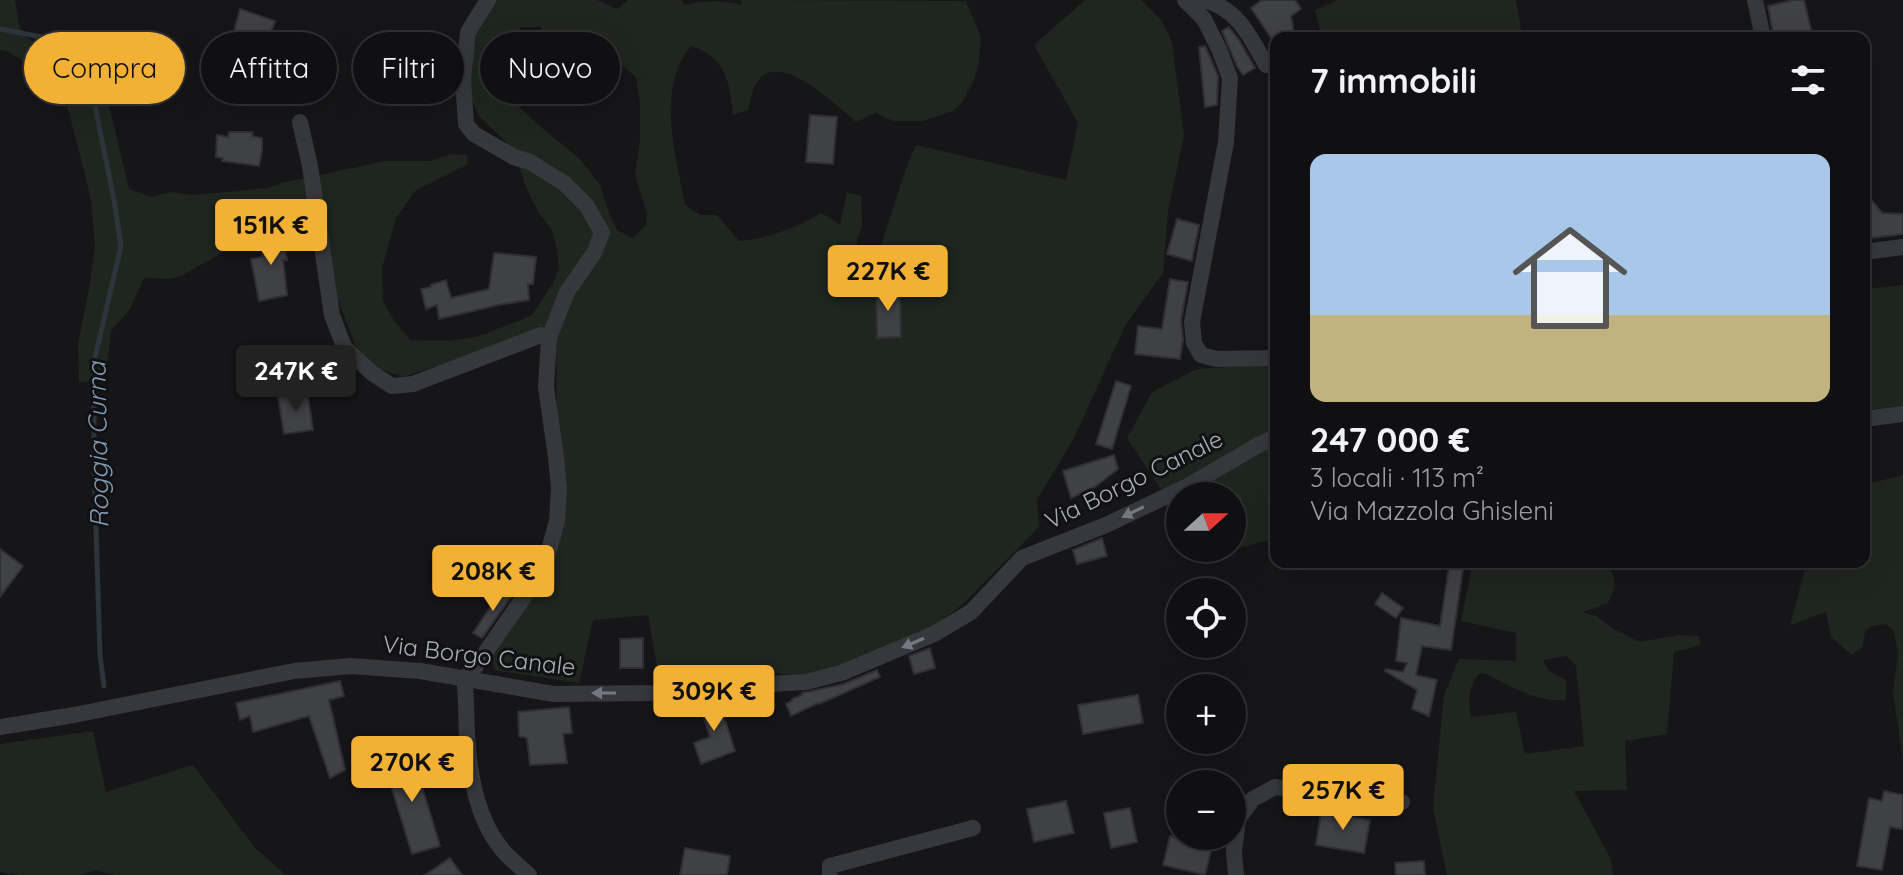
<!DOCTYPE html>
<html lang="it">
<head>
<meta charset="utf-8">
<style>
	body { margin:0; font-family:Quicksand,sans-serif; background:#1e1e20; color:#f1f3f6; height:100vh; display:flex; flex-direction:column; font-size:30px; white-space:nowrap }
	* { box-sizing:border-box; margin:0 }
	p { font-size:26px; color:#9c9d9f }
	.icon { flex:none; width:44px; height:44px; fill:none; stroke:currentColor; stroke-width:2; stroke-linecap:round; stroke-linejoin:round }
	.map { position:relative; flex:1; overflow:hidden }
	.side { position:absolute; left:1270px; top:32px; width:600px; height:536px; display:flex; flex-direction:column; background:#101012; border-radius:16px; box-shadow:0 8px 32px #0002,0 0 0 2px #303032 }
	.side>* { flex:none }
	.guide { position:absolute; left:24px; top:32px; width:760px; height:72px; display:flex; gap:16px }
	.needle { width:52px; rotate:69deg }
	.tools { position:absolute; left:1166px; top:482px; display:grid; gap:16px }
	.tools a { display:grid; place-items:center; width:80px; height:80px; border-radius:50%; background:#101012; box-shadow:0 8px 32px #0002,0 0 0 2px #303032; font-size:40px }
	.price { position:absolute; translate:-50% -68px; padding:0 18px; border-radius:8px; background:#f2b134; color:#111; font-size:26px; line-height:52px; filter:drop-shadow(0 2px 4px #0008) }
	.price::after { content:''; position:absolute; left:50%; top:48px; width:24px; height:18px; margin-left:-12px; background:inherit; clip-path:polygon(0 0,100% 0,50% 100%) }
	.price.selected { background:#222; color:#fff }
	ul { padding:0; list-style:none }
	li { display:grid; align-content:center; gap:16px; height:424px; padding:0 40px }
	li+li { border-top:2px solid #303032 }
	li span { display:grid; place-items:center; height:248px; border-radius:16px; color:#555 }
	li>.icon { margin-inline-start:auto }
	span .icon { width:144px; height:144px; fill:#fffc; stroke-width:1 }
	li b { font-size:34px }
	h2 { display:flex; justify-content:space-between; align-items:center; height:96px; padding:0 40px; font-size:34px }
	.tag { padding:0 28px; border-radius:36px; background:#101012; box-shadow:0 8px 32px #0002,0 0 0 2px #303032; font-size:28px; line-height:72px }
	.tag.selected { background:#f2b134; color:#111 }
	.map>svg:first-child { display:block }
	.green { fill:#1e261f; fill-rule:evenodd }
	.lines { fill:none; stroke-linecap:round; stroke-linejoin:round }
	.stream { stroke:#2c353c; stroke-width:5 }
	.building { fill:#404145; stroke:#303034; stroke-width:2 }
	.minor { stroke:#37383d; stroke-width:16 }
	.oneway { fill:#757881 }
	.labels { text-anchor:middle; stroke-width:6; stroke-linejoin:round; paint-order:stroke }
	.street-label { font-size:24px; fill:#a8adb8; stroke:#111113 }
	.water-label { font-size:26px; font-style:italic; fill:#7f9bb3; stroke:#111113 }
</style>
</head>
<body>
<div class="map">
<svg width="1903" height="875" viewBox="0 0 1903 875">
	<rect width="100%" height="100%" fill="#161618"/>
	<path class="green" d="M0,0H15L19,25L27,38L48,49L81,56L105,88L129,189L152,197L171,192L192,195L269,188L282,183L385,161H430L451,154L467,155L468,164L415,191L396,218L382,268L383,301L393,319L410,340L448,341L477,337L518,321L532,315L553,283L559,269L557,249L552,230L538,212L526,187L513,149L479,116L466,89L475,23L485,0H597L617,9L628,0H681L685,5C704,0 722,0 742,5L741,0L966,1L981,37L979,61L975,78L963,101L953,111L923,121H894L875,113L856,122C838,107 789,58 764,75C753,82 751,99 748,110L733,115C730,83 726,57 691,46C655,90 676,154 685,205L701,215H717L739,241C769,239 796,227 822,213L840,225L847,192L861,196L862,226L857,240L858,275L877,258L905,171L916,145L1066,180L1078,123L1034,45L1085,0H1141L1161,20L1172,42L1184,136L1168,211L1163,273L1126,324L1073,440L1037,500L1039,527L964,603L925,634L859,663L808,676L769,673L660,684L648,615L593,620L579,683L494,670L491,655L544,577L557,430L556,335L440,365L403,377L362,363L331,281L322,214L283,216L251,231L225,251L181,276L170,279L144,278L130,309L111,331L107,363L98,381L79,382L78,344L90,284L95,246L91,200L81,159L68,109L56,91L27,63L6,51L0,50ZM521,27H541L548,82L565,96L589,84L598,67L611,57L636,77L640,105V140L635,175L647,213L646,225L633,238L617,230L609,213L600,185L580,159L537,124L514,102L503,71L506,50Z
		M1338,0H1516L1521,29L1498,38H1322L1315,10Z
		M1903,285V406L1864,410V289Z
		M1276,364V538L1233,550L1232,496H1207L1204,491L1194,496H1180V504L1173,508L1127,438L1152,392L1197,369Z
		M1903,475V761L1893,692L1898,654L1894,631L1886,624L1872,626L1865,631L1863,647L1852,655L1831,637L1826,612L1790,625L1807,562H1864V485Z
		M1473,562H1606C1617,580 1617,585 1608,603L1583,612L1596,616L1614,629L1639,642L1679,635L1699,636L1701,645L1674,652L1667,734L1625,741L1627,790L1574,791L1611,859L1613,875H1447L1433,808L1444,695L1459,659L1516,661V633L1461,621ZM1567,656L1576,666L1584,746L1525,754L1516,712L1471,717C1468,701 1468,685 1480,673C1490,675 1496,679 1504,683C1523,693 1544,702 1566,700V680L1549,671L1543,660Z
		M93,731L106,792L193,765L255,848L286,875H114L95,870L80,875H19L0,872V744Z"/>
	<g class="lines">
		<path class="stream" d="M0,29L52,39L89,76L114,200L121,246L94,362V465L100,655L104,686"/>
	</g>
	<path class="building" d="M1262,0H1295L1301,9L1291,16L1295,38H1271L1251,8Z
		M1793,0H1804L1813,38H1774L1768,6Z
		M240,9L275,21L265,49L232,38Z
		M1229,27L1239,40L1255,68L1243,75L1237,66L1222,31Z
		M1205,46L1218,76L1217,105L1205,107L1199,47Z
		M810,115L837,117L833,164L806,162Z
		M229,132H253L252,136L262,138V151L259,166L222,161L223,158L216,157L217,135L228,137Z
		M1864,191L1882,213L1903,214V234L1864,239Z
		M1177,219L1199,225L1192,261L1167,254Z
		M282,231L287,260H283L287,295L259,301L251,259L263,257L259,235Z
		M494,253L536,257L533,284H528L529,300L498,305L439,319L437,305L426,309L421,289L431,287V285L446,280L451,298L489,289Z
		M1170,279L1188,282L1181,320L1183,339L1180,359L1135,354L1138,326L1162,329Z
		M876,289H900L901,337L877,338Z
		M1116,381L1131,386L1112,449L1096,444Z
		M307,391L313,430L284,434L278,396Z
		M1114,455L1118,469L1095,487L1071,498L1063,471Z
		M1102,538L1107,556L1077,564L1073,550Z
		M0,549L23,566L0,597Z
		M1449,567L1463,569L1451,650L1422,646L1416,675L1437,680L1429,716L1412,709L1417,690L1385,671L1386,669L1403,672L1407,663L1396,661L1401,618L1440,626Z
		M504,587L513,594L482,638L473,633Z
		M1382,593L1403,608L1396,618L1375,604Z
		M643,638V668H620V639Z
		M930,648L935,668L914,674L909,656Z
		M877,670L880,677L819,704L818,703L791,716L786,704L792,701V699L802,695V693L844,684Z
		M340,681L344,696L329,700L345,770L330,778L309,716L253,732L250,716L240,720L236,703Z
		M1138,695L1143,723L1083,734L1078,705Z
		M718,698L735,751L701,764L694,743L710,737L698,700Z
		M569,707L572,733L563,734L567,763L530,765L527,738L519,736L518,712Z
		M412,754L440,846L412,854L384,763Z
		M1884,791L1903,795V829L1890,827L1882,870L1857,866L1869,798L1882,801Z
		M1066,801L1074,833L1034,842L1027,809Z
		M1130,808L1137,842L1111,848L1104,813Z
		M1321,812L1370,820L1364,853L1316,845Z
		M1170,836L1212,847L1205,875L1163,865Z
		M685,848L730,856L727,875H680Z
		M450,858L462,875H425Z
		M1424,861L1425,875H1396L1395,863Z"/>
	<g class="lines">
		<path class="minor" d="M488,0L468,32L463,79L466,124L474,134L514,157L530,162L564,183L587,206L602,233L594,253L567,292L549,338
			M1185,0L1204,19L1219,49L1230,78L1226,142L1192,322L1194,343L1201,355L1217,359L1276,358
			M1204,0C1238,9 1250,36 1266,65
			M1755,0L1763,38
			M300,122L310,166L332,315L344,347L372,373L392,386L413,384L541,335L549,338L546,387L556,457L559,488L557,521L544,568L476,666L464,679
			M1864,252L1903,247
			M1864,419L1903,414
			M464,679C467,698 466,717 467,736C470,777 477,823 506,854C513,861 521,868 529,875
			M0,727L74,715L294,671L351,666L420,671L554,694L655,693L713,687L806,682L841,673L934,634L971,612L1022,558L1106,525L1188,486L1260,444L1276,437
			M830,875V866L973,828
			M1236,875L1234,851L1238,819L1253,799L1275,787L1402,802"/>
	</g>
	<defs><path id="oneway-solid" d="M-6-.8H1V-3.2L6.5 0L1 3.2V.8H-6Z" transform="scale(2)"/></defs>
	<g class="oneway">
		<use href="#oneway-solid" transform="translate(1133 512) rotate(154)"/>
		<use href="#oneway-solid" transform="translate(913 643) rotate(157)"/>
		<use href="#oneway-solid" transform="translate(604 693) rotate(180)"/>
	</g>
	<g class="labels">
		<g class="street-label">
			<text transform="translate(1134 480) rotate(-26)" y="8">Via Borgo Canale</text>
			<text transform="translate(479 656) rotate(7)" y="8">Via Borgo Canale</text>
		</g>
		<g class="water-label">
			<text transform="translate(98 445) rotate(-91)" y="9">Roggia Curna</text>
		</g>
	</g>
</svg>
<div class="tools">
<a><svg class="needle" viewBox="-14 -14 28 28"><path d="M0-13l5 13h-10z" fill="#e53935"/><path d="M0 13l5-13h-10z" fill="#9c9d9f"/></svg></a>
<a><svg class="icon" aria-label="locate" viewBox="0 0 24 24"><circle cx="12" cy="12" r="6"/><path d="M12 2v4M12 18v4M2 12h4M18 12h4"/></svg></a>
<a>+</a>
<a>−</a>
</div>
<b class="price" style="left:271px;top:267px">151K €</b>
<b class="price" style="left:888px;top:313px">227K €</b>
<b class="price selected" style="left:296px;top:413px">247K €</b>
<b class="price" style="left:493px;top:613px">208K €</b>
<b class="price" style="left:714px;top:733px">309K €</b>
<b class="price" style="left:412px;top:804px">270K €</b>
<b class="price" style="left:1343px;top:832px">257K €</b>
<div class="guide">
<a class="tag selected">Compra</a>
<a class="tag">Affitta</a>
<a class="tag">Filtri</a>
<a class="tag">Nuovo</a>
</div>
<section class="side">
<h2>7 immobili<svg class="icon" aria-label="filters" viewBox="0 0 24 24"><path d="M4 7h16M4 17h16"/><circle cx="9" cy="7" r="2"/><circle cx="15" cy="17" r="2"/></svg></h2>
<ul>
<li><span style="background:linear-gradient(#a9c7e8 65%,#c2b280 0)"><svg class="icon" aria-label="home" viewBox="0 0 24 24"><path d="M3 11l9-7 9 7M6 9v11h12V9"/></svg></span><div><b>247 000 €</b><p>3 locali · 113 m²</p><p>Via Mazzola Ghisleni</p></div></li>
</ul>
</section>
</div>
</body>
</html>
